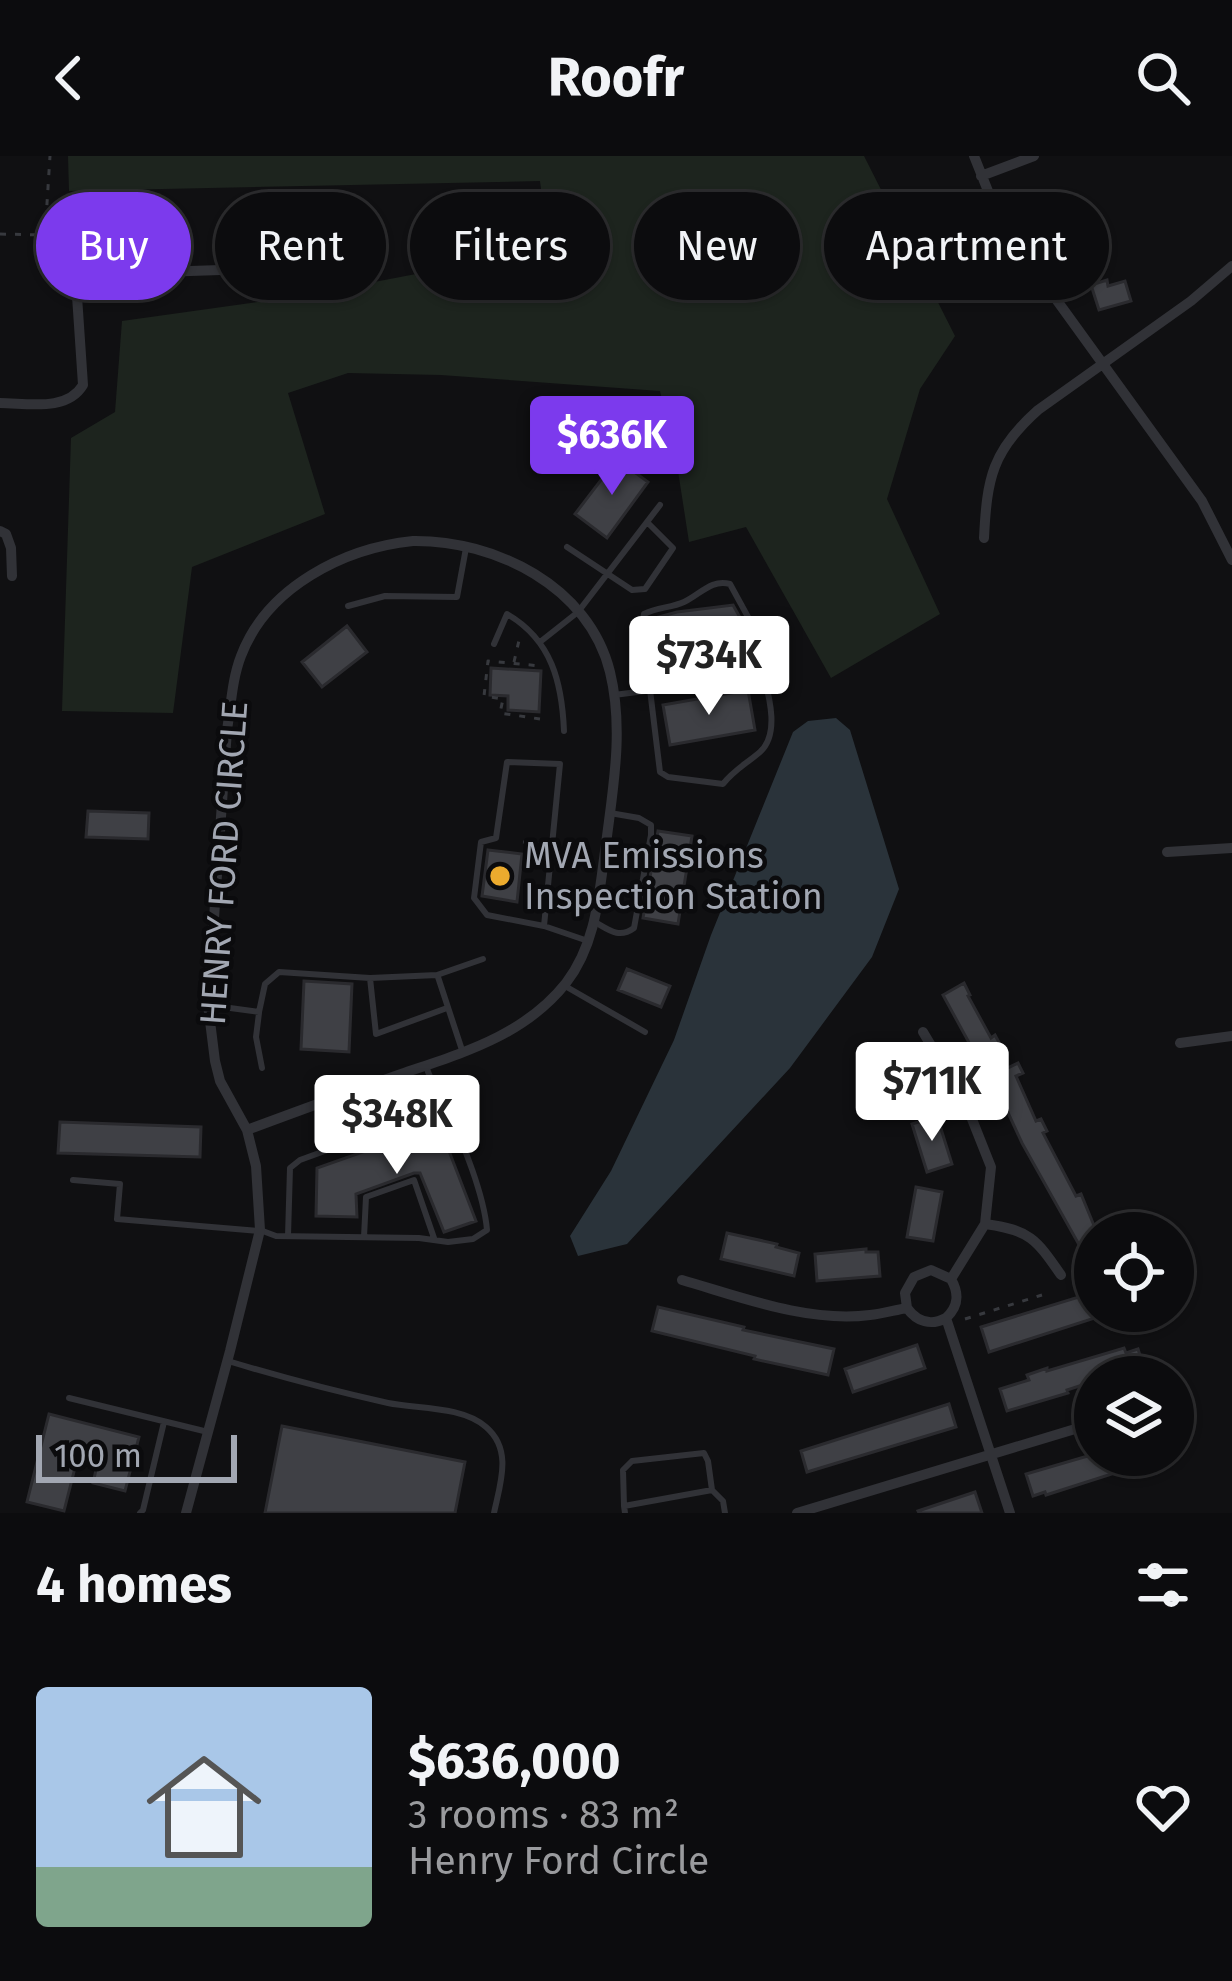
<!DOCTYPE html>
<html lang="en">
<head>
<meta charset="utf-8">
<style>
	body { margin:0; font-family:"Fira Sans",sans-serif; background:#1a1a1c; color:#f1f3f6; height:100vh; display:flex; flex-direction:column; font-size:45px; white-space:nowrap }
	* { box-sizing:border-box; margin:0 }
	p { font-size:39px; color:#9a9b9e }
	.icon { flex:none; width:66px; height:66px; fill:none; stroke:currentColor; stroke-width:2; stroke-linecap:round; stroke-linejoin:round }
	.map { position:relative; height:1357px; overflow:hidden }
	.side { display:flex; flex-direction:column; background:#0c0c0e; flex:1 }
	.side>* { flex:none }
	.banner { position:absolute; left:36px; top:36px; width:1161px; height:108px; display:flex; gap:24px }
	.tools { position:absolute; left:1074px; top:1056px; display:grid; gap:24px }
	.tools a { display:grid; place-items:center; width:120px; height:120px; border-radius:50%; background:#0c0c0e; box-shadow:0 3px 9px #0004,0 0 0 3px #2c2c2e; font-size:60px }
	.scale { position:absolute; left:36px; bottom:30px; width:201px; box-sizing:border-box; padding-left:12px; border:6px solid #a2a7b2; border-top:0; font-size:33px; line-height:42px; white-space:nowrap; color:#a2a7b2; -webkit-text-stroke:9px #0b0b0d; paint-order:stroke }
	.price { position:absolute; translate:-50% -102px; padding:0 27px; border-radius:12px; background:#fff; color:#222; font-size:39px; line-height:78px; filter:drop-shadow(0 3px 6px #0008) }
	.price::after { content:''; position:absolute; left:50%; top:72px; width:36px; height:27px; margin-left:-18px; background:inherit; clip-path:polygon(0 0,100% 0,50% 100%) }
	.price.selected { background:#7c3aed; color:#fff }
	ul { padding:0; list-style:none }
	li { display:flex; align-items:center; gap:36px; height:300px; padding:0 36px }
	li+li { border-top:3px solid #2c2c2e }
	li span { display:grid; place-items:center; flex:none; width:336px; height:240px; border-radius:12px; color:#555 }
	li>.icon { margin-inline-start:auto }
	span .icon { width:144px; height:144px; fill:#fffc; stroke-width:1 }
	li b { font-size:51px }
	h2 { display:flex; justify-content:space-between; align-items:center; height:144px; padding:0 36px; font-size:51px }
	.chip { padding:0 42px; border-radius:54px; background:#0c0c0e; box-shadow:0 3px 9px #0004,0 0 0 3px #2c2c2e; font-size:42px; line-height:108px }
	.chip.selected { background:#7c3aed; color:#fff }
	header { display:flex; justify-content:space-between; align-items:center; height:156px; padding:0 36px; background:#0c0c0e; font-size:54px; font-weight:700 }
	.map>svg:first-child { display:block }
	.green { fill:#1d241e }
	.water { fill:#2a333a }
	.building { fill:#3f4045; stroke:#2a2a2e; stroke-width:3 }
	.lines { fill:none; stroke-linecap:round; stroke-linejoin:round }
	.path { stroke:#37393e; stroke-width:3; stroke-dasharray:6 9; stroke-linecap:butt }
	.lane { stroke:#313237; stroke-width:6 }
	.street { stroke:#313237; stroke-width:10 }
	.poi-dot { fill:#ecab2e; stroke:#0b0b0d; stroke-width:4.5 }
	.labels { text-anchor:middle; stroke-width:9; stroke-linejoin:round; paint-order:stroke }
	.poi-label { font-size:36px; fill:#a2a7b2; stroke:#0b0b0d; text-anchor:start }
	.street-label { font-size:36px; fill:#a2a7b2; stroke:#0b0b0d }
</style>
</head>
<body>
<header><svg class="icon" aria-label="back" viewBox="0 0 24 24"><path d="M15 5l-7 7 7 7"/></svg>Roofr<svg class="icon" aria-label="search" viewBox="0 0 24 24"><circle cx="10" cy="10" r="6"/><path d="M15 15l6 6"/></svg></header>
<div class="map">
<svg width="1232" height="1357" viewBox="0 0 1232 1357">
	<rect width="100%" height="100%" fill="#101012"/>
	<path class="green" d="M68,0H864L955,180L920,233L887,343L940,458L831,522L746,371L689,386L676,302L660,235L441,219L348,217L288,237L325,358L192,411L173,557L62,555L71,282L115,256L122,165L301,140L416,118L551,114L540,25L69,35Z"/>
	<path class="water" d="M836,562L850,574L899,733L872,801L790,912L627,1088L578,1100L570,1080L611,1015L674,884L711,779L793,576L808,565Z"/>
	<path class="building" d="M1107,124L1108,130L1125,125L1131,145L1099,154L1091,129Z
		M617,303L648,326L607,382L575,358Z
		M733,449L742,465L744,486L656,498L651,463L677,456Z
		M347,470L367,496L322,531L302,506Z
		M491,512L541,515L539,556L508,554V540L490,539Z
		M748,534L755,574L670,589L663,549Z
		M88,655L149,657L148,683L86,681Z
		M658,675L692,680L678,768L643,762Z
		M488,694L522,698L517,746L482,740Z
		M627,813L670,830L661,851L618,834Z
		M304,825L352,828L349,896L301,893Z
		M964,827L970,839L968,840L991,882L995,879L1002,892L979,905L943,839Z
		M903,898L926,943L903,955L880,910Z
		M1018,907L1023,917L1016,920L1036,965L1041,963L1047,975L1043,977L1076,1040L1081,1038L1095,1072V1087L1082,1094L1022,987L991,920Z
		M937,960L952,1008L927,1016L912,968Z
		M60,966L201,971L200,1001L58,997Z
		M439,969L476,1065L444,1076L420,1017H414L356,1038L357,1061L316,1060L317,1012Z
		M916,1031L942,1036L933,1085L907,1081Z
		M727,1077L777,1088L776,1091L799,1097L794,1120L721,1103Z
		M866,1093V1096H878L880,1120L817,1125L815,1098Z
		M1095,1136V1162L989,1196L981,1171Z
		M658,1151L744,1171L743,1174L834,1193L828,1219L754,1203L755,1200L652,1175Z
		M917,1189L925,1212L853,1236L845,1213Z
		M1124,1192L1126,1197L1138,1193L1145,1215L1126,1221H1095V1225L1067,1234L1068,1237L1007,1255L1000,1233L1029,1224L1027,1219L1047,1212V1215Z
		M949,1248L956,1271L807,1316L801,1295Z
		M49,1258L139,1281L125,1335L93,1327L98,1305L78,1300L64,1355L27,1346Z
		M282,1270L465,1306L455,1357H265Z
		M1091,1299H1165V1301L1046,1339L1045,1336L1033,1340L1026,1318Z
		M975,1336L982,1357H919L918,1355Z"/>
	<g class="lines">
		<path class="path" d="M0,78L45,79L50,0
			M514,506L520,480
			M540,563L500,557L503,543L484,540L488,505L541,510
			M523,686L545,689
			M965,1163L1042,1139"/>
		<path class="lane" d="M567,391L632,434L645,433L673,392L648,367
			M348,450L385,440L457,441L466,392
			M540,486L578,456L660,349
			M494,488L507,458C552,484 562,527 564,575
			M614,539L753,521C763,521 769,521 774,512L771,503L730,428C711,423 701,438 684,446C671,452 657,451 644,458L642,468L660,616L668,621L723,628C734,614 746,608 760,596C779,579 770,543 764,521
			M595,766C609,774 619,783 634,772L651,679V669L639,662L610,657
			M544,770L487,759L474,742L481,686L496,682L507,606L560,608L544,770L588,785
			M438,821L462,894
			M370,822L376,878L447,852
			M565,830L645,876
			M208,849L259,856L265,828L279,816L370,822L437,819L483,803
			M259,857L256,881L262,912
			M73,1024L120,1028L117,1063L260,1075
			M260,1074L276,1080L419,1082L448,1086L473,1083L487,1074C484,1039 463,986 447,954C439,939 431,926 426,910
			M288,1080L290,1012L300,1004L445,951
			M364,1081L366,1041L414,1024L434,1082
			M228,1205C281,1221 334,1235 388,1247C418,1253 462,1250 486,1271C513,1294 500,1328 494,1357
			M69,1242L208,1276
			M624,1350L623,1314L632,1305L704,1297L708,1305L712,1334
			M140,1357L143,1354L164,1266
			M625,1357L624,1350L712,1334L723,1345L725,1357"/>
		<path class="street" d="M974,0L990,40L1019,92L1202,345L1232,404
			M981,20L1034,0
			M0,247C27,247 67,256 83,229L77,140L79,131L99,118L251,113
			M0,375L6,378L11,392L12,420
			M984,382C987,322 992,295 1038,254L1191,145L1232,110
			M413,385C495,384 589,430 610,516C624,573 613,632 606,688C599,736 597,787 566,827C524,880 462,897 401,918C350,936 298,955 247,974L220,925L215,905L208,849L227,574C231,550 232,523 241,500C267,431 344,392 413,385Z
			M1167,696L1232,692
			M923,876L966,948L991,1011L985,1068L951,1123
			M1180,887L1232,880
			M985,1068C1030,1074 1036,1083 1061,1119
			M682,1124C741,1141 808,1167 870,1159C882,1158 895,1154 907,1152
			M907,1152L905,1137L914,1121L931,1114L951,1123
			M907,1152C917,1166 931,1170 946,1162
			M946,1162L1010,1357
			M946,1162C959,1150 959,1137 951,1123
			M186,1357L230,1195L260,1074L256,1010L247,974
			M797,1357L1095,1267"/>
	</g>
	<circle class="poi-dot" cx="500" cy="720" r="12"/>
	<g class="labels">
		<g class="poi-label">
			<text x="524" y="712">MVA Emissions<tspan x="524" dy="41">Inspection Station</tspan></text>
		</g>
		<g class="street-label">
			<text transform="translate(223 707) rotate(-86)" y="13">HENRY FORD CIRCLE</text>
		</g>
	</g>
</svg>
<div class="tools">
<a><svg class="icon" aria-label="locate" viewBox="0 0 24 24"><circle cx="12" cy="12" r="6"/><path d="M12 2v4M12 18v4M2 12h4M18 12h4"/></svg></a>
<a><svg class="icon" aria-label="layers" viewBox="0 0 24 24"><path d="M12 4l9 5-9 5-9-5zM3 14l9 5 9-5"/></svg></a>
</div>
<div class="scale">100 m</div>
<b class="price selected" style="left:612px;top:342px">$636K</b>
<b class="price" style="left:709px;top:562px">$734K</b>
<b class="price" style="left:932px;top:988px">$711K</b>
<b class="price" style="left:397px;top:1021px">$348K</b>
<div class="banner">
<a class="chip selected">Buy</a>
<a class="chip">Rent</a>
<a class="chip">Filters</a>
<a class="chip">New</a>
<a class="chip">Apartment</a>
</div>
</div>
<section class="side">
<h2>4 homes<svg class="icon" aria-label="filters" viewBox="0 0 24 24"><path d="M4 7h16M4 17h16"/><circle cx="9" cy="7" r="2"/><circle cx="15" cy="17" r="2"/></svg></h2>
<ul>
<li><span style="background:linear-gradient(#a9c7e8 75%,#7fa58c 0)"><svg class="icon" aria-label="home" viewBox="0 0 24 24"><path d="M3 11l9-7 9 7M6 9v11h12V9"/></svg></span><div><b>$636,000</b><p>3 rooms · 83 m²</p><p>Henry Ford Circle</p></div><svg class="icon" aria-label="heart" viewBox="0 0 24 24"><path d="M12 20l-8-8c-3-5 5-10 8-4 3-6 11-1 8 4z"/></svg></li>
</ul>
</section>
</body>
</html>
